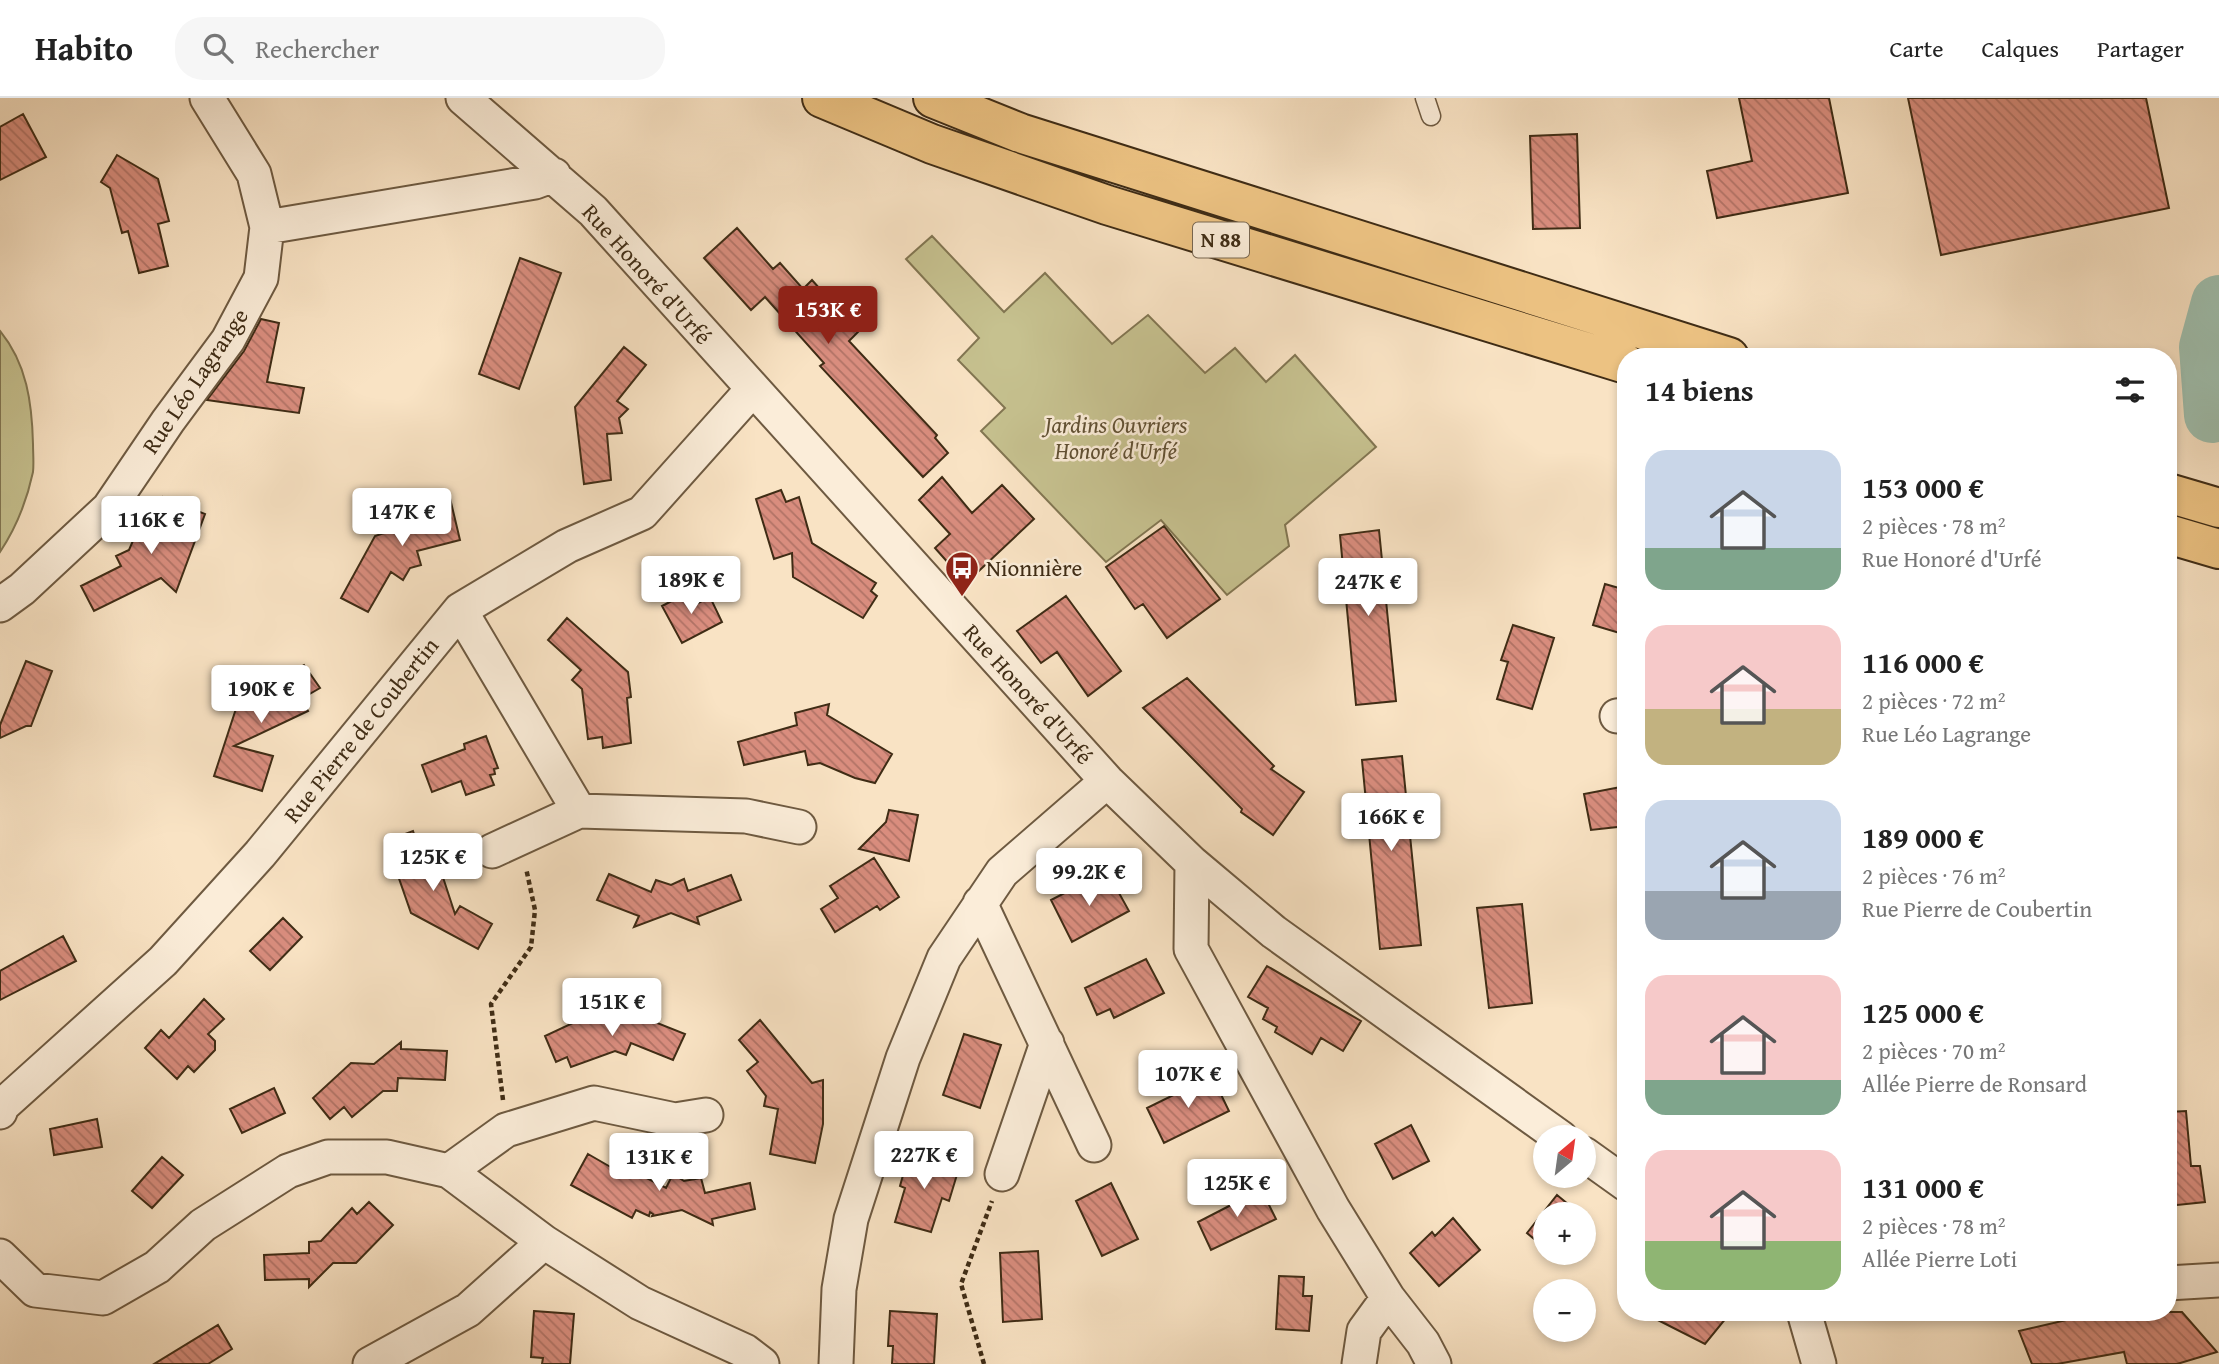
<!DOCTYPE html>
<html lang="fr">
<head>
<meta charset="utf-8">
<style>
	body { margin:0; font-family:"Gentium Book Plus",serif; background:#f6f6f6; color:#222; height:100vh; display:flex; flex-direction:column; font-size:26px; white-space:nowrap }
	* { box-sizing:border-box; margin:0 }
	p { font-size:23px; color:#767676 }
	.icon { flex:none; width:38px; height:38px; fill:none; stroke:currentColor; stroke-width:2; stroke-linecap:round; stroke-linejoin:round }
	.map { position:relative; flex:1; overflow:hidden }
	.drawer { position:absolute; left:1617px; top:250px; width:560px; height:973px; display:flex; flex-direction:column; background:#fff; border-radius:28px; box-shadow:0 4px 10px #0003 }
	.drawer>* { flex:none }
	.needle { width:46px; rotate:29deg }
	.buttons { position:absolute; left:1533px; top:1027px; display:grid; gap:14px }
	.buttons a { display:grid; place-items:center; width:63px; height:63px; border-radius:50%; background:#fff; box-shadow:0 4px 10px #0003; font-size:35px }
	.price { position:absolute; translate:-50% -60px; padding:0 16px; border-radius:7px; background:#fff; color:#222; font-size:23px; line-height:46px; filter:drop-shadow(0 2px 4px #0008) }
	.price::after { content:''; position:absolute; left:50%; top:42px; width:21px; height:16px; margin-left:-10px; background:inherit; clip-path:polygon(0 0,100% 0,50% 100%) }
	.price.current { background:#8f2418; color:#fff }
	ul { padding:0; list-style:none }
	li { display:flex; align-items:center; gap:21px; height:175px; padding:0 28px }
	li span { display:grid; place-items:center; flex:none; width:196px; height:140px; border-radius:21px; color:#555 }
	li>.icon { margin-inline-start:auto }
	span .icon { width:84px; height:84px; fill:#fffc; stroke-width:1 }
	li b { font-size:30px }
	h2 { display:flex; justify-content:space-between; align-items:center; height:84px; padding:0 28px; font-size:30px }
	header { display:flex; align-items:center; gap:42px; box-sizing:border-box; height:98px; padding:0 35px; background:#fff; border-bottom:2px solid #e0e0e0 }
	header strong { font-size:33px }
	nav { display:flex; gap:38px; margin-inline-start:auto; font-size:24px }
	.search { width:490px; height:63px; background:#f6f6f6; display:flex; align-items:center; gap:18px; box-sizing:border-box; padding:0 24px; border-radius:28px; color:#767676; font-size:26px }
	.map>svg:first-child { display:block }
	.green { fill:#c6c18f; stroke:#827652; stroke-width:2 }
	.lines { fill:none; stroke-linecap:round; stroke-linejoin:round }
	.river { stroke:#9fbfae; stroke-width:56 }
	.building { fill:url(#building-back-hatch); stroke:#3f2c15; stroke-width:2 }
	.lane-casing { stroke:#6e5a41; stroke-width:21 }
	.street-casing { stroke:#6e5a41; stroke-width:37 }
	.highway-casing { stroke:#3f2c15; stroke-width:42 }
	.path { stroke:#3f2c15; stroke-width:4.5; stroke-dasharray:5 3.5; stroke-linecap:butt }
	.lane { stroke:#fbedd9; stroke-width:18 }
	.street { stroke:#fbedd9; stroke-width:33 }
	.highway { stroke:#ecc282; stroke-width:38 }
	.labels { text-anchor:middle; stroke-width:5; stroke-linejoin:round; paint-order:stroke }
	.shield { fill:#fbedd9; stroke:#776650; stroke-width:2 }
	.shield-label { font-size:21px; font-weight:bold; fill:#3f2c15 }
	.street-label { font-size:23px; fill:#3f2c15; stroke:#fbedd9 }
	.park-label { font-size:23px; font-style:italic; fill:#615134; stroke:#fbedd9 }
	.poi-label { font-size:23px; fill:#3f2c15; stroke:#fbedd9; text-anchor:start }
</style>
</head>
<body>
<header>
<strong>Habito</strong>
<div class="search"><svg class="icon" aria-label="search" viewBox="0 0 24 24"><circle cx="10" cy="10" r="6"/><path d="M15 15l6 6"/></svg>Rechercher</div>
<nav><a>Carte</a><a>Calques</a><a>Partager</a></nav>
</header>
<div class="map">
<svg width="2219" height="1266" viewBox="0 0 2219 1266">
	<defs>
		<pattern id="building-back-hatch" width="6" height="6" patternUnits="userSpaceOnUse" patternTransform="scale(1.75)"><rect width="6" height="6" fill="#d98d7e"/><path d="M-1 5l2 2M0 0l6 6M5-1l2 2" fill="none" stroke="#b17366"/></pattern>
	</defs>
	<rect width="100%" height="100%" fill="#f9e3c4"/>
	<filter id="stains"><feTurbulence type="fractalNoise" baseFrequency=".00286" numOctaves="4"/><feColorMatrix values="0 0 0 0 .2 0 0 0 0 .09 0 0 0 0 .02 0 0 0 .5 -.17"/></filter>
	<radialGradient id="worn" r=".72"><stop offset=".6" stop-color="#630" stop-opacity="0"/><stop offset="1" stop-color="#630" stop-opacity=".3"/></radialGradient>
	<path class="green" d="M932,138L1004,214L1045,175L1112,246L1148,217L1205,275L1235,250L1266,284L1295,257L1376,349L1285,427L1289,448L1227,497L1161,422L1106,464L981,333L1005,310L958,262L979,240L906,161Z
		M0,233C27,266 32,305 33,346C33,355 34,365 33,374C27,402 16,430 0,454Z"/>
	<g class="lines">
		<path class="river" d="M2212,317L2207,249L2219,205"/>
	</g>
	<path class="building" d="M1739,0H1829L1848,95L1717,120L1707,73L1752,63Z
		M1908,0H2146L2169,110L1941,157Z
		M23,16L46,59L0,82V29Z
		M1577,36L1580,130L1533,131L1530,38Z
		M117,57L158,81L169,123L158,126L168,168L139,175L128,133L122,135L110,90L101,84Z
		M737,130L773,171L780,165L803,191L812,182L858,234L849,243L937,337L935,340L948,355L923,379L820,268L824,265L765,199L751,212L704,160Z
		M520,160L561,175L519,291L479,276Z
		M261,221L279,225L267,284L304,290L299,315L207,302L244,253Z
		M624,249L646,267L617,303L628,311L619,320L622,335L607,336L611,382L584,386L575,309Z
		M942,379L972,415L1002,387L1034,421L966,485L935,450L950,436L919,402Z
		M781,392L786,404L799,399L812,445L876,485L871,493L877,498L863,520L793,479L792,455L774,461L756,401Z
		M449,396L460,442L417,453L421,467L410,470L403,482L391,474L368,514L341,500L375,438L408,427L402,406Z
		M163,399L205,416L176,494L161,480L94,513L81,488L121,468L116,458L129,452L135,438L147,442Z
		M1164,428L1220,501L1167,540L1143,506L1135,511L1106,469Z
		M1379,432L1396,603L1356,607L1340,437Z
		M1605,486L1626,492V537L1593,527Z
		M687,495L691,502L696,500L698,505L710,499L722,524L682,545L662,508Z
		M1066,498L1121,573L1088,598L1057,554L1041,565L1017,533Z
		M567,520L628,574L631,599L627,600L631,645L603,650L602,639L588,641L582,591L572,582L581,572L548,542Z
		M1513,527L1554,540L1532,611L1497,601L1508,564L1501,562Z
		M26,563L52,573L31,628H26L0,640V627Z
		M304,567L320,590L301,601L308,613L234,648L273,658L262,693L214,678L247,577L266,590Z
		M1187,580L1274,668L1271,671L1304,694L1273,737L1241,714L1242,711L1143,610Z
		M829,606L827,617L892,656L875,685L855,680L820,665L808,667L805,653L744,667L738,644L797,627L795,615Z
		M486,638L498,670L494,671L495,676L490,677L494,687L466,697L461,683L432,694L422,667L465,651L464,646Z
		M1402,658L1421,847L1380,851L1362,662Z
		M1626,688V728L1591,732L1584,696Z
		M889,712L918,717L909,763L859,751L886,724Z
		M413,733L423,763L436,758L455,816L460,808L492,826L478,851L411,815L386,743Z
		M874,760L899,799L880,812L877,808L835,834L821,811L838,800L830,788Z
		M609,776L651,794L656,782L671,787L684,781L688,793L731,777L741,802L697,819L699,826L671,815L634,829L639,818L597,802Z
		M1109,777L1129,813L1072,844L1051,802L1080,787L1083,792Z
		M1522,806L1532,905L1489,910L1477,810Z
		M283,820L302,839L270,872L250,853Z
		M63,838L76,863L0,902V873Z
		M1146,861L1164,895L1114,920L1110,911L1097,917L1085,890Z
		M1267,868L1361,923L1343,953L1321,940L1312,956L1275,934L1277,929L1263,921L1268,910L1248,899Z
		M204,901L224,921L208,936L215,943V952L194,974L188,968L177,981L145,950L161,932L169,940Z
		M646,910L642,919L685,936L673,962L631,945L626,957L615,953L571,969L567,959L556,964L545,938L592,916L613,924Z
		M760,922L812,985L823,982V1026L815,1065L770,1056L778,1011L764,1008L766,998L747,973L758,964L739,942Z
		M964,936L1001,947L980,1010L943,997Z
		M401,944V951L447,953L445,982L398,980L397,993H383L352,1019L344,1009L330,1021L313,1000L351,965L374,966Z
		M1212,978L1229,1013L1164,1045L1147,1010Z
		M274,990L285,1015L242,1035L230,1011Z
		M2186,1013L2191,1068H2200L2205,1104L2168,1108V1014Z
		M97,1021L102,1049L54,1057L50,1031Z
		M1411,1027L1429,1063L1393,1081L1375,1046Z
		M588,1056L621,1075L625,1069L666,1090L673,1076L684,1083L701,1080L705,1095L750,1085L755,1111L712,1121L713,1127L682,1112L652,1118L653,1116L650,1114L649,1118L636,1112L632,1120L571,1087Z
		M909,1056L959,1070L949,1103L942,1100L931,1134L895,1124L905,1090L900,1088Z
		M162,1059L183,1077L152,1110L132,1093Z
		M1111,1085L1138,1141L1102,1158L1076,1103Z
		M1260,1089L1276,1121L1211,1152L1198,1124L1233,1106L1231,1103Z
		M1557,1097L1580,1116H1545V1150L1527,1135Z
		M369,1104L393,1127L356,1165H333L309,1189V1181L265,1182L264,1157L309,1155V1144L321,1143L352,1110L357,1116Z
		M1453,1120L1480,1152L1439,1188L1410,1155L1432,1134L1435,1138Z
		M1038,1153L1042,1221L1003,1224L1000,1155Z
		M1279,1178L1304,1179L1303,1198H1312L1309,1233L1276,1231Z
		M534,1213L574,1216L570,1266H542L543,1260L531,1259Z
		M890,1213L937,1216L934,1266H892L893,1248H888Z
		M1642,1214H1731L1705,1246Z
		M2101,1214H2182L2217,1254L2177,1266H2127L2124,1254L2057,1266H2032L2019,1233Z
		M218,1227L232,1251L208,1266H154Z"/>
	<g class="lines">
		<g class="lane-casing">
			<path id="lane" d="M1425,0L1431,18"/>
		</g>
		<g class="street-casing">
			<path id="street" d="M463,0L593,113L1107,683L1192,765L1274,834L1561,1040
				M267,129L535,84L554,77
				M0,507L22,491L109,410L168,323L228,242L261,180L267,129L254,76L207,0
				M460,512L579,713L746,718L799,729
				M1617,618L1626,617
				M492,753L579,713
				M1192,765L1191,851L1333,1111L1388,1200L1423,1245L1434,1266
				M980,805L1094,1047
				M0,1014L2,1008L163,863L260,756L460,512L567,448L642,415L752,292
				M1584,1056L1626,1086
				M449,1073L506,1032L594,1005L675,1022L706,1017
				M1002,1076L1047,945
				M0,1158L35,1192L103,1200L157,1169L203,1127L288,1073L328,1059H387L449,1073L544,1144L640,1205L745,1253L762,1266
				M2168,1185L2219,1182
				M1804,1214L1819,1266
				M370,1266L468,1212L544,1144
				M836,1266L839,1191L851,1121L903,960L944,860L1002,774L1107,683
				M1359,1266L1364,1233L1388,1200"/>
		</g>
		<g class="highway-casing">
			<path id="highway" d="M822,0L932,46L1107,107L1626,266
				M933,0L1020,35L1729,259
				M2168,395L2219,410
				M2168,436L2219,451"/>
		</g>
		<path class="path" d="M503,1002L491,906L531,849L535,812L526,770
			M984,1266L961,1186L992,1103"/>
		<use href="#lane" class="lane"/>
		<use href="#street" class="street"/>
		<use href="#highway" class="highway"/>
	</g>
	<defs>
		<g id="bus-pin" transform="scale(1.75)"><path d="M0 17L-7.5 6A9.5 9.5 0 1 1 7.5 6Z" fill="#8f2418" stroke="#fbedd9"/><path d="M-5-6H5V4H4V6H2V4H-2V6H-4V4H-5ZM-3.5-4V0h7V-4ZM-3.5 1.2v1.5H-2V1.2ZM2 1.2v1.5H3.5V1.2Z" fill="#fff"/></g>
	</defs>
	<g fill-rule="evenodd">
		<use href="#bus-pin" x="962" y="470"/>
	</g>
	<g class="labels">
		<rect class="shield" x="1193" y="124.5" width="56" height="35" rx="5"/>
		<g class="shield-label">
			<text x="1221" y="149">N 88</text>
		</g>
		<g class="street-label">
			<text transform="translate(647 176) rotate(48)" y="8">Rue Honoré d'Urfé</text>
			<text transform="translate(195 283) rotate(-56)" y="8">Rue Léo Lagrange</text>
			<text transform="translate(1028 596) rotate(48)" y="8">Rue Honoré d'Urfé</text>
			<text transform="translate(361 632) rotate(-51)" y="8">Rue Pierre de Coubertin</text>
		</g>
		<g class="park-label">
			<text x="1116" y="335">Jardins Ouvriers<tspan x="1116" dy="26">Honoré d'Urfé</tspan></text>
		</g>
		<g class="poi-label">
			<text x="986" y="478">Nionnière</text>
		</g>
	</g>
	<rect width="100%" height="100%" filter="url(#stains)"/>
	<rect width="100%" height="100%" fill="url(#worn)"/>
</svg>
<div class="buttons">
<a><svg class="needle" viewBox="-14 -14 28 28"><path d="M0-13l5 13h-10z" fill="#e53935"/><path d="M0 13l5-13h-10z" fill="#767676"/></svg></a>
<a>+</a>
<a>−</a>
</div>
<b class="price current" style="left:828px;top:248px">153K €</b>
<b class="price" style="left:402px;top:450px">147K €</b>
<b class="price" style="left:151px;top:458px">116K €</b>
<b class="price" style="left:691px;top:518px">189K €</b>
<b class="price" style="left:1368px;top:520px">247K €</b>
<b class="price" style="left:261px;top:627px">190K €</b>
<b class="price" style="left:1391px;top:755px">166K €</b>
<b class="price" style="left:433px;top:795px">125K €</b>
<b class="price" style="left:1089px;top:810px">99.2K €</b>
<b class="price" style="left:612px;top:940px">151K €</b>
<b class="price" style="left:1188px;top:1012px">107K €</b>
<b class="price" style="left:924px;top:1093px">227K €</b>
<b class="price" style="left:659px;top:1095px">131K €</b>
<b class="price" style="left:1237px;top:1121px">125K €</b>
<section class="drawer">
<h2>14 biens<svg class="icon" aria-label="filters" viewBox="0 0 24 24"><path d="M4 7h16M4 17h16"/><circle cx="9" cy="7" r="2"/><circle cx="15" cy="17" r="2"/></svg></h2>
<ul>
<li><span style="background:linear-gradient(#c9d6e8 70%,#7fa58c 0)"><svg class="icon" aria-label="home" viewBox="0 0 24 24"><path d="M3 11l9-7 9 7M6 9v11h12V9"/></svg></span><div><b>153 000 €</b><p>2 pièces · 78 m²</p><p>Rue Honoré d'Urfé</p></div></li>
<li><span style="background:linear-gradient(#f6c9c9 60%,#c2b280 0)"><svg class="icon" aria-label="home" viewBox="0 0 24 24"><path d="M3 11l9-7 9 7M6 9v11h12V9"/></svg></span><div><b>116 000 €</b><p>2 pièces · 72 m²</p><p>Rue Léo Lagrange</p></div></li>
<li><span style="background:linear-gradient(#c9d6e8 65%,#9aa5b1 0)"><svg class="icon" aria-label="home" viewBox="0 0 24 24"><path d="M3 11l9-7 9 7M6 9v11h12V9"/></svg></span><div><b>189 000 €</b><p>2 pièces · 76 m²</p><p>Rue Pierre de Coubertin</p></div></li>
<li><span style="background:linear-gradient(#f6c9c9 75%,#7fa58c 0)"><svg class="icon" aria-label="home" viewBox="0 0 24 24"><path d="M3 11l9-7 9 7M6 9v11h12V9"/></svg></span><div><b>125 000 €</b><p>2 pièces · 70 m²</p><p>Allée Pierre de Ronsard</p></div></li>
<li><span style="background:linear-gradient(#f6c9c9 65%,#8fb573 0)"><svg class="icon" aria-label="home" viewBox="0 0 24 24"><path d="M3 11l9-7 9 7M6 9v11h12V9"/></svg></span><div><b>131 000 €</b><p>2 pièces · 78 m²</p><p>Allée Pierre Loti</p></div></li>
</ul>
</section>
</div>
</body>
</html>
